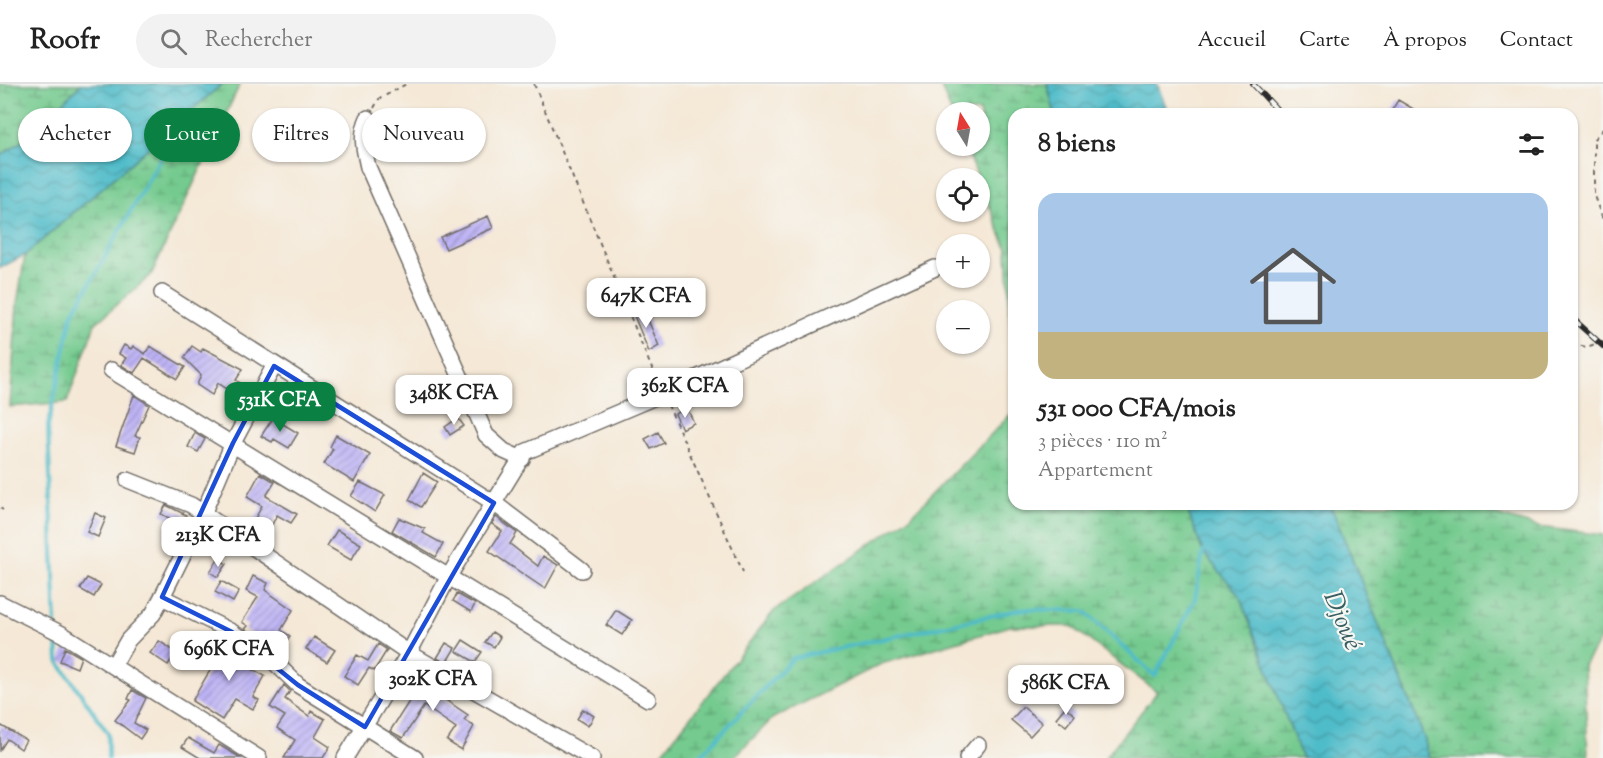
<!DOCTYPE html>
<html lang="fr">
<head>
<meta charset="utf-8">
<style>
	body { margin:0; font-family:"Sorts Mill Goudy",serif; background:#f2f2f2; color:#222; height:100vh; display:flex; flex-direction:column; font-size:22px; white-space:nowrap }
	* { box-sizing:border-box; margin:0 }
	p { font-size:20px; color:#767676 }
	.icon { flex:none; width:33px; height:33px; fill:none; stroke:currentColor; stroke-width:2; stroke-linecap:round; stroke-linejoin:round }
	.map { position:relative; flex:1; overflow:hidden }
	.details { position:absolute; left:1008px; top:24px; width:570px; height:402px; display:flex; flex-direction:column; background:#fff; border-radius:18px; box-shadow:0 2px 4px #0004 }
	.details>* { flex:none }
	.hud { position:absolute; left:18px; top:24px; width:570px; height:54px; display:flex; gap:12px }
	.needle { width:39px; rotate:349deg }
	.buttons { position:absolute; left:936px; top:18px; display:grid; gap:12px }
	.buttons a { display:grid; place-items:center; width:54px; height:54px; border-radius:50%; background:#fff; box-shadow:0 2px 4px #0004; font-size:30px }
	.price { position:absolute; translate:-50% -51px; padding:0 14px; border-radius:12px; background:#fff; color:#222; font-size:20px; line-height:39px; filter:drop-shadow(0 2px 3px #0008) }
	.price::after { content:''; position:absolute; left:50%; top:36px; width:18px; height:14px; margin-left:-9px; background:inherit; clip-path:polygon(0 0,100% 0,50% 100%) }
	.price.selected { background:#0b8043; color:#fff }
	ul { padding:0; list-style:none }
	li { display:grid; align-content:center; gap:12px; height:318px; padding:0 30px }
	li+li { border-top:2px solid #e0e0e0 }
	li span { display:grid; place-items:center; height:186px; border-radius:18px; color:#555 }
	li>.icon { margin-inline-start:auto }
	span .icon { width:108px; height:108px; fill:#fffc; stroke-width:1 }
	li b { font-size:26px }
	h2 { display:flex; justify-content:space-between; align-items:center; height:72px; padding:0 30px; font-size:26px }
	.pill { padding:0 21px; border-radius:27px; background:#fff; box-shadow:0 2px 4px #0004; font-size:21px; line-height:54px }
	.pill.selected { background:#0b8043; color:#fff }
	header { display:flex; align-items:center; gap:36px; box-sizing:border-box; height:84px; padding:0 30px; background:#fff; border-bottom:2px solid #e0e0e0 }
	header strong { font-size:28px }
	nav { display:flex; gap:33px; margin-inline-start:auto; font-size:21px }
	.search { width:420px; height:54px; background:#f2f2f2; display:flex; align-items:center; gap:15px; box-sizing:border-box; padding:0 21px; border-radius:33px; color:#767676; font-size:22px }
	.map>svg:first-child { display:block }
	.wetland { fill:url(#wetland-marsh); stroke:#507a5d; stroke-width:1.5 }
	.water { fill:url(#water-waves); stroke:#3d747a; stroke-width:1.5 }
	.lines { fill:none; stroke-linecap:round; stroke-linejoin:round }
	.stream { stroke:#4fbcc9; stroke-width:4 }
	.building { fill:url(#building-hatch) }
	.minor-casing { stroke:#726d67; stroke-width:18 }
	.path { stroke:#726d67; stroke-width:2; stroke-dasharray:4.5 4.5; stroke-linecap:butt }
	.minor { stroke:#fff; stroke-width:15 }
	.rail-casing { stroke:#2b2b2b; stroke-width:6 }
	.rail { stroke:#f6f6f2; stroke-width:4; stroke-dasharray:11; stroke-linecap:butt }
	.marked { fill:none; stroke:#1d4ed8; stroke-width:4.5; stroke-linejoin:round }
	.labels { text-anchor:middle; stroke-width:4.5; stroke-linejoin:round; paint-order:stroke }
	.water-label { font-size:26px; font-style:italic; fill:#385e62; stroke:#f6f6f2 }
</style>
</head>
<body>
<header>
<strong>Roofr</strong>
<div class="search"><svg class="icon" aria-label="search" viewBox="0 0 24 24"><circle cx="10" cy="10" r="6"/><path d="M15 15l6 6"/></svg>Rechercher</div>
<nav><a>Accueil</a><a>Carte</a><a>À propos</a><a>Contact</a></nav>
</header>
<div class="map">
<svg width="1603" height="674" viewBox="0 0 1603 674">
	<defs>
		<pattern id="wetland-marsh" width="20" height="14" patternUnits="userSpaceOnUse" patternTransform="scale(1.5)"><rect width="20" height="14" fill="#74ca8f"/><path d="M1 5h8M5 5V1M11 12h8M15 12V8" fill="none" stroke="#5fa475"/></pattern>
		<pattern id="water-waves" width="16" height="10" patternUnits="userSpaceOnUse" patternTransform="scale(1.5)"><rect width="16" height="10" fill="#4fbcc9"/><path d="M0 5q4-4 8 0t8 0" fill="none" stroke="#4299a3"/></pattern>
		<pattern id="building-hatch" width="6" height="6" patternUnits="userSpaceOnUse" patternTransform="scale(1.5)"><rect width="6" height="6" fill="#beb4f6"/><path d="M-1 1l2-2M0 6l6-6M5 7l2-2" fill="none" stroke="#9b93c7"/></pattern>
	</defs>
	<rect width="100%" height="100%" fill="#f6f6f2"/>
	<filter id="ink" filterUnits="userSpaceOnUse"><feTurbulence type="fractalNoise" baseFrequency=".0167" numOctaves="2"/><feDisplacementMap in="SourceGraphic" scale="12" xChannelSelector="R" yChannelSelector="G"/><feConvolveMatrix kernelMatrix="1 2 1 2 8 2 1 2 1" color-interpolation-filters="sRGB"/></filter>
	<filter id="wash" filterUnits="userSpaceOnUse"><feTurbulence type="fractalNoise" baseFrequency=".008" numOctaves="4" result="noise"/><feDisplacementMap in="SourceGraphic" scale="24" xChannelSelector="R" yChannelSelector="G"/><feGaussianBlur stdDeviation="1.35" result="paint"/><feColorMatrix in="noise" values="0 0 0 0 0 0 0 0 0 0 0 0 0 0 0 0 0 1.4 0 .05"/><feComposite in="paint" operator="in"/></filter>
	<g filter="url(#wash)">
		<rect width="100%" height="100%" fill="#f5e8d6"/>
		<path class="wetland" d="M0,0H81L32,51L0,72Z
			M222,0H240L151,191L95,240L67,318L10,323L17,220L25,171Z
			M940,0H1047L1055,30H1014V310L1007,165L965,62H980V28H951Z
			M1014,327V420H1185L1203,468L1239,511L1302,674H1105L1157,608L1071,542H1010L881,580L773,634L733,674H658L774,527L910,433Z
			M1330,420H1460L1538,443L1603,451V551L1584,581L1588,674H1429L1424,653Z"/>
		<path class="water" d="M81,0H222L25,171L0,184V72L32,51Z
			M1047,0H1157L1169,30H1055Z
			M1185,420H1330L1424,653L1429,674H1302L1239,511L1203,468Z"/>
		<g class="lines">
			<path class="stream" d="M56,542L48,342L72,231L181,38
				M57,553L58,577L108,649V674
				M698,674L793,574L1023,525L1084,527L1155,592L1195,515L1203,468L1205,467"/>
		</g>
		<g id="blocks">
			<path class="building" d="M1398,16L1422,30H1398L1392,26Z
				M488,132L493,144L446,165L440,153Z
				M643,224L659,262L649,268L632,227Z
				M124,261L131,265L133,262L145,270L150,262L185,283L177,295L144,274L134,289L121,281L126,274L119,270Z
				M192,262L201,268L203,264L243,285L236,296L247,304L241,314L218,299L212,311L197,301L201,291L184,274Z
				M134,311L149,321L135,352L140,353L135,368L116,362Z
				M687,324L694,339L682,345L675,330Z
				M273,334L298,349L289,364L274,355L272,358L261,352Z
				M458,334L464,342L450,351L445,343Z
				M658,348L664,359L651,365L645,355Z
				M195,349L205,355L198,368L188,363Z
				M336,351L370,371L354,398L324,380L333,365L330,363Z
				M260,389L275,398L266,412L297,430L291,439L277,431L264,456L248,447L262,422L247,413Z
				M423,389L437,398L421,423L409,416Z
				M360,398L385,411L375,428L351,412Z
				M166,421L186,431L181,440L161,430Z
				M95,429L106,434L98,453L87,448Z
				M496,433L517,449L510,460L538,482L543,472L558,481L545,505L489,467L502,447L492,440Z
				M399,434L425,445L423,449L443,460L436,473L392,447Z
				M337,446L361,460L351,476L327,462Z
				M218,475L227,480L218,493L210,488Z
				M253,492L268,499L265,506L293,526L281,546L290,552L279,569L245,545L248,542L242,538L258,513L246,507Z
				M87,494L101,501L94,513L80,505Z
				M221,497L239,507L233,518L215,508Z
				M457,510L475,520L471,528L453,517Z
				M616,526L632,536L622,551L606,541Z
				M492,548L500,553L494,563L485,558Z
				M314,553L335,566L327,578L306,565Z
				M463,556L482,568L475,578L456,567Z
				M159,557L176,568L168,581L150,569Z
				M227,557L255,575L251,582L252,585L265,592L253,613L259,616L253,625L235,615L222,636L192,617Z
				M446,559L455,564L446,579L437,574Z
				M378,560L387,566L374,587L369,584L358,601L344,592L357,571L368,577Z
				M65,564L81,573L77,584L60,577Z
				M424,589L437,596L431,606L468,631L464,636L474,642L461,666L447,657L456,644L424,622L403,654L390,647L410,616L406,614Z
				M284,601L290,607L285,615L309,632L311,627L325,635L315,653L330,663L323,674H284L295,656L277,644L285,632L270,623Z
				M132,606L146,614L134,639L146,646L140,655L115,636L131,616L128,615Z
				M1023,623L1042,639L1030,652L1011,636Z
				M1065,623L1075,631L1066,642L1056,634Z
				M583,625L594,632L588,642L577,635Z
				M0,641L26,656L21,665L7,655L0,666Z
				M188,654L214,669L219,661L241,674H200L182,663Z"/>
		</g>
	</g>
	<g filter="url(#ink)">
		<use href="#blocks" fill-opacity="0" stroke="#726d67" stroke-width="1.5"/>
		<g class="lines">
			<g class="minor-casing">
				<path id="minor" d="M368,34C360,51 364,65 368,83L486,351L504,367L522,375
					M162,209L494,419L582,486
					M111,286L648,615
					M128,396L191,421L409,569L592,674
					M162,513L232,548L268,572L298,601L415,674
					M0,519L62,550L259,674
					M113,582L128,556L153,530L162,513L203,430L233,359L274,282
					M345,674L409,569L449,492L525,368L662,310L935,184
					M967,674L978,661"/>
			</g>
			<path class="path" d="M534,0L657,297
				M374,24L379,15L406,0
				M1603,45L1594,55V112L1603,136
				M1572,260L1587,263L1603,257
				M668,321L743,488
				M0,424L3,426"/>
			<use href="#minor" class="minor"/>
			<g class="rail-casing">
				<path id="rail" d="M1253,0L1281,30
					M1572,234L1603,262"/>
			</g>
			<use href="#rail" class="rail"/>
		</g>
	</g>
	<path class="marked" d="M274,282L494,419L365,643L298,601L232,548L162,513L233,359Z"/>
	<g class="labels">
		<g class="water-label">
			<text transform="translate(1344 536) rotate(67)" y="9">Djoué</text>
		</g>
	</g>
</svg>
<div class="buttons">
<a><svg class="needle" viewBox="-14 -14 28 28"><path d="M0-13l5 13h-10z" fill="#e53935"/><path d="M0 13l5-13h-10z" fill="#767676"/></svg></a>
<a><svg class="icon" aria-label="locate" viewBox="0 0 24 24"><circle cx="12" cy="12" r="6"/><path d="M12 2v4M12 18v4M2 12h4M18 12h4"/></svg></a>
<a>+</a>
<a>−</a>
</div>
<b class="price" style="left:646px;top:245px">647K CFA</b>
<b class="price" style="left:685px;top:335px">362K CFA</b>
<b class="price" style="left:454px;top:342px">348K CFA</b>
<b class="price selected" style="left:280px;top:349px">531K CFA</b>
<b class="price" style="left:218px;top:484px">213K CFA</b>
<b class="price" style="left:229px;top:598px">696K CFA</b>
<b class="price" style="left:433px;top:628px">302K CFA</b>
<b class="price" style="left:1066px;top:632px">586K CFA</b>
<div class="hud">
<a class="pill">Acheter</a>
<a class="pill selected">Louer</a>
<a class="pill">Filtres</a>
<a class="pill">Nouveau</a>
</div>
<section class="details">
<h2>8 biens<svg class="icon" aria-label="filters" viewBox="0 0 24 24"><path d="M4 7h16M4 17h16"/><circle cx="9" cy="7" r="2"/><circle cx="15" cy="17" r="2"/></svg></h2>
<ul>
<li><span style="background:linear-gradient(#a9c7e8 75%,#c2b280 0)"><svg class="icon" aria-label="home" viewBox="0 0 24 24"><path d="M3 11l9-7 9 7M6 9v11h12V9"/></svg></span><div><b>531 000 CFA/mois</b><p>3 pièces · 110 m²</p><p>Appartement</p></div></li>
</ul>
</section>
</div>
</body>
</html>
